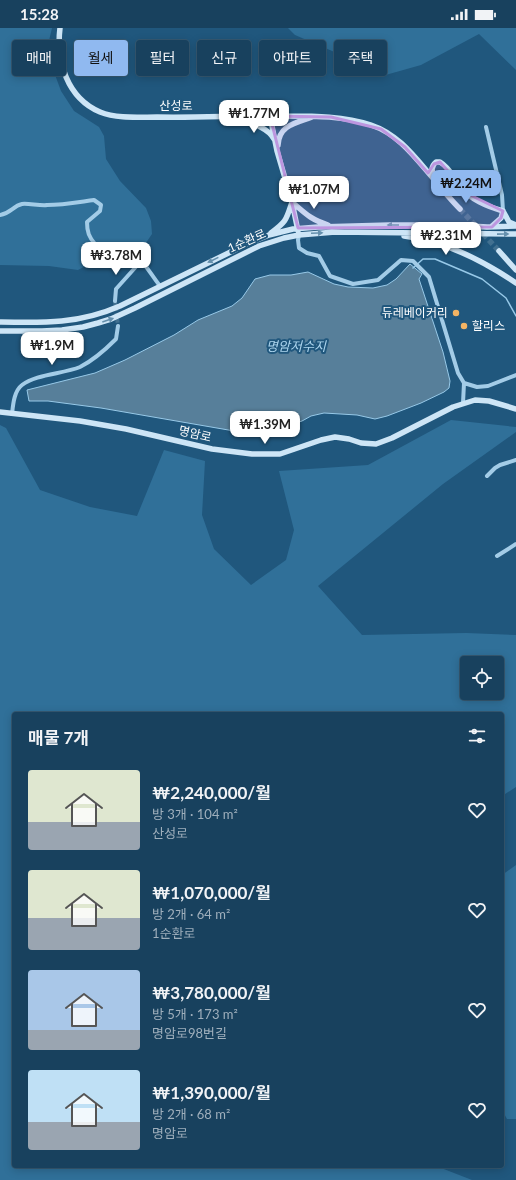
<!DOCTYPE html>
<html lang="ko">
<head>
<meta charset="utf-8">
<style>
	body { margin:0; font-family:Lato,"Noto Sans KR",sans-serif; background:#254c67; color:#f1f3f6; height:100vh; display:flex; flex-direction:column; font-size:15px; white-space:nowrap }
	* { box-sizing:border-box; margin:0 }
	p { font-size:13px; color:#9fafbc }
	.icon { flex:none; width:22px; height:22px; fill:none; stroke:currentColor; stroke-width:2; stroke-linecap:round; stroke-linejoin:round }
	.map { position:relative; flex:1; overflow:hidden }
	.side { position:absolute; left:12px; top:684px; width:492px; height:456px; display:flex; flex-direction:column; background:#18415e; border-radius:4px; box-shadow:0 2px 10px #0003,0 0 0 1px #365a73 }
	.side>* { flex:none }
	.top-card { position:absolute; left:12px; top:12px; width:492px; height:36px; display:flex; gap:8px }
	.fabs { position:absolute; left:460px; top:628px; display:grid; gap:8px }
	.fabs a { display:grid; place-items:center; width:44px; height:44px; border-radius:4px; background:#18415e; box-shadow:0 2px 10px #0003,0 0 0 1px #365a73; font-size:20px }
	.price { position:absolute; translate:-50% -34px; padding:0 9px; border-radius:8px; background:#fff; color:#222; font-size:13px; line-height:26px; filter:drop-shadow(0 1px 2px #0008) }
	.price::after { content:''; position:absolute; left:50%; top:24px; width:12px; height:9px; margin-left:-6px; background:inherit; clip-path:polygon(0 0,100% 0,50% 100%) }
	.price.selected { background:#90b9f0; color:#111 }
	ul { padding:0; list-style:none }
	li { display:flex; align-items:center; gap:12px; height:100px; padding:0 16px }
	li span { display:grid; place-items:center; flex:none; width:112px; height:80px; border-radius:4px; color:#555 }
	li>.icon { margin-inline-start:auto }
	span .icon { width:48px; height:48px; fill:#fffc; stroke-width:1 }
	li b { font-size:17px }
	h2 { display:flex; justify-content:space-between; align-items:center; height:48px; padding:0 16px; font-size:17px }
	.pill { padding:0 14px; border-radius:4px; background:#18415e; box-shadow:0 2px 10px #0003,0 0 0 1px #365a73; font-size:14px; line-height:36px }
	.pill.selected { background:#90b9f0; color:#111 }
	.status { display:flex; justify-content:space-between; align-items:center; height:28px; padding:0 20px; background:#18415e; direction:ltr }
	.status svg { height:11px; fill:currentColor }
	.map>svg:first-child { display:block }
	.green { fill:#307099; fill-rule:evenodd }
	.water { fill:#577f9a; stroke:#97c9e8 }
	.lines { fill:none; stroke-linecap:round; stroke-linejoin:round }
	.stream { stroke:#97c9e8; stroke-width:1.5 }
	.street-tunnel { stroke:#417090; stroke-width:4; stroke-dasharray:4 2; stroke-linecap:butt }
	.secondary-tunnel { stroke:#417090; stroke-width:5.5; stroke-dasharray:5.5 3; stroke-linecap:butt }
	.street { stroke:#a3cce7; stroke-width:4 }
	.secondary { stroke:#cde5f6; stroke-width:5.5 }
	.oneway { fill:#6590ad }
	.marked { fill:#bd96df; fill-opacity:0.2; stroke:#bd96df; stroke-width:3; stroke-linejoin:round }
	.poi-dot { fill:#f4b464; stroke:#20577d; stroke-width:1.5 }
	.labels { text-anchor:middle; stroke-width:4; stroke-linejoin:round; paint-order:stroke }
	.street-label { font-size:12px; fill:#fff; stroke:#20577d }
	.poi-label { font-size:12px; fill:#fff; stroke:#20577d; text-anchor:end }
	.water-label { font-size:13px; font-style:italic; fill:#aed6ef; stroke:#20577d }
</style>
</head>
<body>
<div class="status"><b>15:28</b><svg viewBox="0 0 49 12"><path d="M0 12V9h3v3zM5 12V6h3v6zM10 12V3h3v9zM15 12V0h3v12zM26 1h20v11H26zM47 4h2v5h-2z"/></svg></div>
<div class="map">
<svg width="516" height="1152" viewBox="0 0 516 1152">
	<rect width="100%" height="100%" fill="#20577d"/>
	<path class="green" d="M0,0H52L48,17L54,44L61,63L74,83L99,99L104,108L106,131L120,153L146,180L151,193L152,206L141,222L127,216L78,242L49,238L0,237Z
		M288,0H516V42L479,6L421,37L382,48L339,26L295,7Z
		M451,392L516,399V404L443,456L318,558L362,607L466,605L516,607V759L502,768V686H14V1138H436L472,1152H0V397L6,400L40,462L90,479L137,488L164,422L205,433L202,487L214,521L251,557L286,532L294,502L279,443L368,437ZM467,635H497V665H467Z
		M516,837V1091H507L502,1082V847Z"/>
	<path class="water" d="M410,236L422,246L419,251L443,324L450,353L449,360L444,364L421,375L387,388L375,391L357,387L324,385L311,388L302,393L274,402H260L254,399L240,404L101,380L48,373H29L27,362L95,345L125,332L174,307L198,292L232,278L242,270L255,251L270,247H291L308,244L334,256L348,259L373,260L387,257L396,251Z"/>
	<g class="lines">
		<path class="stream" d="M413,240L423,231H435L482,251L506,270L516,288"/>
		<path class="street-tunnel" d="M115,273L118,298"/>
		<path class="secondary-tunnel" d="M460,181L499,223"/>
		<path class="street" d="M486,99L502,167L503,183
			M0,187C11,185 13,178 22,176C27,175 41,178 47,177C63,177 79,174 94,172L101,177L100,183L87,194C87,204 89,209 95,216C100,217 106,216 111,216C136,216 147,242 160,258
			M299,207L298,212L299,220L307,225L319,228L330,248L353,256L378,252L401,232L413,233L429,249L458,345L464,355
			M115,273L116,261L142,232
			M463,375L464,355L477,359L488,358L516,347
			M12,386C13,377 14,363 22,357C36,346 63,346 80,339C94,332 105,322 116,311L118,298
			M487,448L495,440L500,437L516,432
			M497,528L516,516"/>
		<path class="secondary" d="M60,0C56,33 67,70 100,84C117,91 139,89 157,89C200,90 244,87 287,88C315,88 344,88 371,97C398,106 414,128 432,149C441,160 450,171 460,181
			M270,88L277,123L292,174L298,203
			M237,90C248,94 268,99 274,111
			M278,117C279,97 296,95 312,89
			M435,150C432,144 430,139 436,134H440C450,140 453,149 460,158C471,172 486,178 503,183L509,194L516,197
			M492,198L501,190L503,183
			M271,205C287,193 286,192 292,174C306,186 310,191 328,197
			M404,208C445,213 482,232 516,255
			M499,223L516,242
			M0,294C44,295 79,296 120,278L249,215L269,207L293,201L318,199L389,197H455L487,199L516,198
			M0,303H42L62,302L83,299L98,295L111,291L135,280L259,218L284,210L299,207L335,204L516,206
			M0,384L80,393L126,401L212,421L252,426H280L321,412L335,409L349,411L361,415L376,416L392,410L453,379L475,372L489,373L516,381"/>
	</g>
	<defs><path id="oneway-solid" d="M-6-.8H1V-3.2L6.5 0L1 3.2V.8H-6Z"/></defs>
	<g class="oneway">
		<use href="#oneway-solid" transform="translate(393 197) rotate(-180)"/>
		<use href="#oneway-solid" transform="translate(317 205) rotate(-3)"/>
		<use href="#oneway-solid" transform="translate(503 206) rotate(-1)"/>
		<use href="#oneway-solid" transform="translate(213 232) rotate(154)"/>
		<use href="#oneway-solid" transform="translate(108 292) rotate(-19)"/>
	</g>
	<path class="marked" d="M270,88L331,89L381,101L405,119L428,145L434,136L440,134L468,166L503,183L501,190L492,199L298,200Z"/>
	<g class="poi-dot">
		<circle cx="456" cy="285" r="4"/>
		<circle cx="464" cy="298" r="4"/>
	</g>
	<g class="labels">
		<g class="street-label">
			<text x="176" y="82">산성로</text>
			<text transform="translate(247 213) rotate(-24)" y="4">1순환로</text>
			<text transform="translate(195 406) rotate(13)" y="4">명암로</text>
		</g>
		<g class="poi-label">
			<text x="448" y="289">듀레베이커리</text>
			<text x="472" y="302" text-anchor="start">할리스</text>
		</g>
		<g class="water-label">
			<text x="296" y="323">명암저수지</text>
		</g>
	</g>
</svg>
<div class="fabs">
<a><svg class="icon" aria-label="locate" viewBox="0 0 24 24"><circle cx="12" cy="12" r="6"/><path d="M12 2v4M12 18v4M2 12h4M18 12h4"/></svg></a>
</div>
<b class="price" style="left:254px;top:106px">₩1.77M</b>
<b class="price selected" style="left:466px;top:176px">₩2.24M</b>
<b class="price" style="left:314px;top:182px">₩1.07M</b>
<b class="price" style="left:446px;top:228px">₩2.31M</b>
<b class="price" style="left:116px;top:248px">₩3.78M</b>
<b class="price" style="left:52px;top:338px">₩1.9M</b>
<b class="price" style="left:265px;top:417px">₩1.39M</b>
<div class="top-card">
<a class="pill">매매</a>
<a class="pill selected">월세</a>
<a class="pill">필터</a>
<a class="pill">신규</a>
<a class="pill">아파트</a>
<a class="pill">주택</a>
</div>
<section class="side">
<h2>매물 7개<svg class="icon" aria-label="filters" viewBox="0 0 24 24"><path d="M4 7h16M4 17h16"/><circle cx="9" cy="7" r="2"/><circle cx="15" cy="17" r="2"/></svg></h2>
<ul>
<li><span style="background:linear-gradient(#dfe7d0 65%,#9aa5b1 0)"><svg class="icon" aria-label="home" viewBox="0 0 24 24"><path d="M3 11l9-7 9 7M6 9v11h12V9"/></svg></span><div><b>₩2,240,000/월</b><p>방 3개 · 104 m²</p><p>산성로</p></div><svg class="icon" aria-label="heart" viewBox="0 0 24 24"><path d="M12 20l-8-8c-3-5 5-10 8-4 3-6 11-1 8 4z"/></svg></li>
<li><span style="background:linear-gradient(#dfe7d0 60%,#9aa5b1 0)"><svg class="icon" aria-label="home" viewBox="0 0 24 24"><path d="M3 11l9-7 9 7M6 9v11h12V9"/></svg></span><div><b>₩1,070,000/월</b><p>방 2개 · 64 m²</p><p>1순환로</p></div><svg class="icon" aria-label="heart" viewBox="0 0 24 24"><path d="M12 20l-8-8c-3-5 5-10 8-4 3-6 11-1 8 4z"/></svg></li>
<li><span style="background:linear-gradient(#a9c7e8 75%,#9aa5b1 0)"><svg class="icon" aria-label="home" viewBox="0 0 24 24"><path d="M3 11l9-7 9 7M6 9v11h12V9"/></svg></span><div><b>₩3,780,000/월</b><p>방 5개 · 173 m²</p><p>명암로98번길</p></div><svg class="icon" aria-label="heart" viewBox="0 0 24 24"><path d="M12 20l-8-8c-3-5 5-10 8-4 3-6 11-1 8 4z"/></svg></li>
<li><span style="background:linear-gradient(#bfe0f5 65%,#9aa5b1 0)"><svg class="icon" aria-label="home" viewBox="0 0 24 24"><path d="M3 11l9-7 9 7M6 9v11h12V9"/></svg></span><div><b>₩1,390,000/월</b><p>방 2개 · 68 m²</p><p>명암로</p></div><svg class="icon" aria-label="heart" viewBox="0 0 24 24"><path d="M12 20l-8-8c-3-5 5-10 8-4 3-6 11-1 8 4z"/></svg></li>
</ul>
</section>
</div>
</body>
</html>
